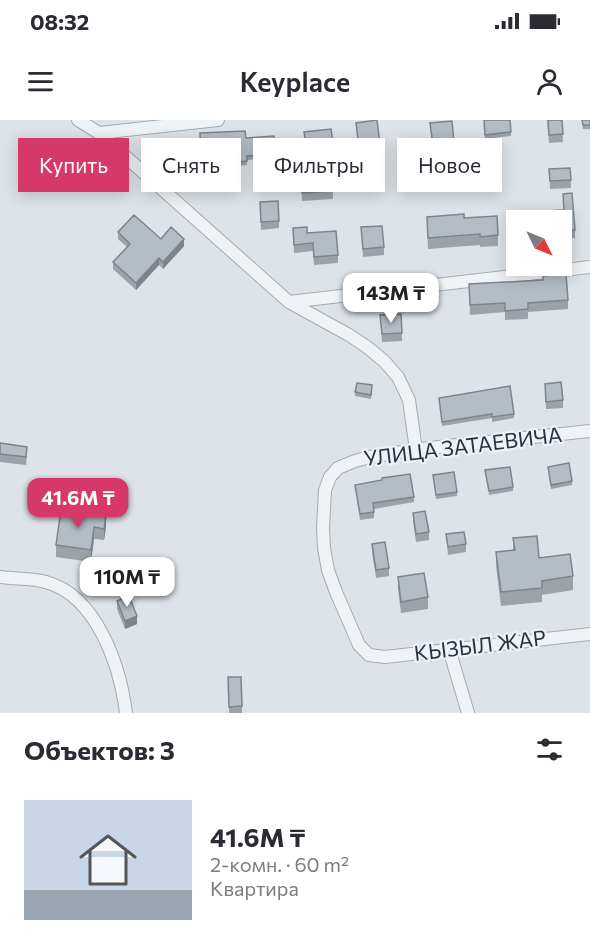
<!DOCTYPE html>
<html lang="ru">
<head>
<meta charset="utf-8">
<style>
	body { margin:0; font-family:Commissioner,sans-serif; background:#f2f2f3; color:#2b2b33; height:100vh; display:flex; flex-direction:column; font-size:22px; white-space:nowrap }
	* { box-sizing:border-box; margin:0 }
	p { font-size:20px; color:#7c7c81 }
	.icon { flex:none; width:33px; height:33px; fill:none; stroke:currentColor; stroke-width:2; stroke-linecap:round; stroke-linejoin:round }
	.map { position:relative; height:593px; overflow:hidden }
	.panel { display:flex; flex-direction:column; background:#fff; flex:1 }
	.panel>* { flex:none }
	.guide { position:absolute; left:18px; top:18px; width:555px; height:54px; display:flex; gap:12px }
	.needle { width:39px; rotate:133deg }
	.tools { position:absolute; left:506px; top:90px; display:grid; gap:12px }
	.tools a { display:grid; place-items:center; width:66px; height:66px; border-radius:0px; background:#fff; box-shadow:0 3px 15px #0003; font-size:30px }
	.price { position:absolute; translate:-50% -51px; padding:0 14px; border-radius:12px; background:#fff; color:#222; font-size:20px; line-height:39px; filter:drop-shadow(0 2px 3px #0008) }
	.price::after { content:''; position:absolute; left:50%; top:36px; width:18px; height:14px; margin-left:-9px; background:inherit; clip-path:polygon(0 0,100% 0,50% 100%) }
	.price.selected { background:#d7386a; color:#fff }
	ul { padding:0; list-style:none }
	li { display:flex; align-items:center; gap:18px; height:150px; padding:0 24px }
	li span { display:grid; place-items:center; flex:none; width:168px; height:120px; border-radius:0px; color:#555 }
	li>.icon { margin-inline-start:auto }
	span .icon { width:72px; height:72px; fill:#fffc; stroke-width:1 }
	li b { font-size:26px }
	h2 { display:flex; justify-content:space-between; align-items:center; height:72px; padding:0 24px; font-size:26px }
	.tag { padding:0 21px; border-radius:0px; background:#fff; box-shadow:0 3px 15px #0003; font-size:21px; line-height:54px }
	.tag.selected { background:#d7386a; color:#fff }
	.status { display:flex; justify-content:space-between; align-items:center; height:42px; padding:0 30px; background:#fff; direction:ltr }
	.status svg { height:16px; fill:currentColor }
	header { display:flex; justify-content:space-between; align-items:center; height:78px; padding:0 24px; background:#fff; font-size:27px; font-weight:600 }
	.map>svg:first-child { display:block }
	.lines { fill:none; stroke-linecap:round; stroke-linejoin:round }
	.minor-casing { stroke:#a2abb2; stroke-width:14 }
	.minor { stroke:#f0f3f6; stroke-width:12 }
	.wall { fill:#9ba3a9 }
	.shaded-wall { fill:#7e848a }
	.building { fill:#b4bdc5; stroke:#7e848a; stroke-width:1.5 }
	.labels { text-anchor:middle; stroke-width:4.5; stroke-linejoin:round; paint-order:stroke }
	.street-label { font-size:21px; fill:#253340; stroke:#edf2f6 }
</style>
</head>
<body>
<div class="status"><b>08:32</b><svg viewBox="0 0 49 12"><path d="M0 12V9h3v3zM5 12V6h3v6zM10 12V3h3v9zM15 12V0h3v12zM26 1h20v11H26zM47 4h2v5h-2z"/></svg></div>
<header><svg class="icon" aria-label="menu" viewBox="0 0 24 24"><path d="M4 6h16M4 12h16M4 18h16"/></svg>Keyplace<svg class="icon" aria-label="person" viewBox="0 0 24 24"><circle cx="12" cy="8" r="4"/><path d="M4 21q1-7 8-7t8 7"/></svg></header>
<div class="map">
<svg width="590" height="593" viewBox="0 0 590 593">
	<rect width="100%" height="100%" fill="#dde3e8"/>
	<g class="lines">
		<g class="minor-casing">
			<path id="minor" d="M78,0L99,13L289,182L349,215L367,227L384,241L398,257L409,280L416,330
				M99,13L218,0
				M289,182L590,147
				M590,311L429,328L374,336L355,341L338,348L330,357L325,370L323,408L324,428L328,450L336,472L359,525L369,535L385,537L590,514
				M0,457C15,459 32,458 46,462C97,476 120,546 126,593
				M449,529L468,593"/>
		</g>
		<use href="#minor" class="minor"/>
	</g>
	<path class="wall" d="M547,0H562L563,22L549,23Z
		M582,0H590V9H583Z
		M484,4L511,12V16L485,19Z
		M356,7L380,25V29L359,32Z
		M430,7L454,23V27L433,29Z
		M304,12L334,28V32L307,35Z
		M200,13L246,18L274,16L275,38L247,40V45L201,50Z
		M549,49L571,60V68L550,69Z
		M301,60L333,71V79L302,81Z
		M563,74L575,110V118L561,119V100H532V92L564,90Z
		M260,82L279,101V108L261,110Z
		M427,97L464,98L498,115V126L480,127V125L428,129Z
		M361,107L384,127V135L363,137Z
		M293,108L307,113L338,135V143L314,145L313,131L294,133Z
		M118,112L161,119L184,126L163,149L159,145L136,170L113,149V142L127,127L118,119Z
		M469,164L568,180V189L528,192V199L505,200V192L470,195Z
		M380,195L402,213V221L382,222Z
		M545,264L563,280V288L546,289Z
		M372,269L371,279L355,276V272Z
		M439,278L514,294V298L492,302V298L442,306Z
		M0,323L27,335L26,345L0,342Z
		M548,347L572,361V365L551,369Z
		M485,350L513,367V371L489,375Z
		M433,355L457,372V376L436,379Z
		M355,365L414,377V382L374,389V398L360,400Z
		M413,393L429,412V420L416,422L413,401Z
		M106,395V407L104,420L94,419L91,442L56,437V425Z
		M446,414L466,424V432L448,435Z
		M513,418L539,438L573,456V470L542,475V482L501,486L496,446V432L513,430Z
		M372,424L389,448V456L376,458L372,432Z
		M398,457L428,477V489L401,493L398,469Z
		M117,481L137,504L125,509L117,489Z
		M228,557L242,586V593H229Z"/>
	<path class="shaded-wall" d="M184,119V126L163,149V142Z
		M159,138V145L136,170V163Z
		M106,395V407L104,420V409Z
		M94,407V419L91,442V430Z
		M137,496V504L125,509V501Z"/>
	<path class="building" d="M377,0L380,25L359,28L356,3Z
		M484,0H510L511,12L485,15Z
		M548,0H562L563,14L549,15Z
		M582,0H590V5H583Z
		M452,1L454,23L433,25L430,3Z
		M331,9L334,28L307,31L304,12Z
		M245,11L246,18L274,16L275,34L247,36V41L201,46L200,13Z
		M570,48L571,60L550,61L549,49Z
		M332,58L333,71L302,73L301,60Z
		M572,73L575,110L561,111V100H533L532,92L564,90L563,74Z
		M278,81L279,101L261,102L260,82Z
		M464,94V98L497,96L498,115L480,117V114L428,118L427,97Z
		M134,95L161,119L171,107L184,119L163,142L159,138L136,163L113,142L130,124L118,112Z
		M382,106L384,127L363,129L361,107Z
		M307,107V113L336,111L338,135L314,137L313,123L294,125L293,108Z
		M566,154L568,180L528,183V189L505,191V183L470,185L469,164L543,160V156Z
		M401,194L402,213L382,214L380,195Z
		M561,262L563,280L546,282L545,264Z
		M357,263L372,265L371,275L355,272Z
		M510,266L514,294L492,297V294L442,302L439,278Z
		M0,323L27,327L26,337L0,334Z
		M569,343L572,361L551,365L548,347Z
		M510,347L513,367L489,371L485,350Z
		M454,352L457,372L436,375L433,355Z
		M410,354L414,377L373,383L374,392L360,394L355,365L382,360V358Z
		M61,389L106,395L104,409L94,407L91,430L56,425Z
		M425,391L429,412L416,414L413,393Z
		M464,412L466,424L448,427L446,414Z
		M537,416L539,438L570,434L573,456L542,461V468L501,472L496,432L515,430L513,418Z
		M385,422L389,448L376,450L372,424Z
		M424,453L428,477L401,482L398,457Z
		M129,476L137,496L125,501L117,481Z
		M228,557H241L242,586L229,587Z"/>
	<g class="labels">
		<g class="street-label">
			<text transform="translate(463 327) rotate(-7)" y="7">УЛИЦА ЗАТАЕВИЧА</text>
			<text transform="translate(480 526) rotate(-7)" y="7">КЫЗЫЛ ЖАР</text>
		</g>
	</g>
</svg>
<div class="tools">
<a><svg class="needle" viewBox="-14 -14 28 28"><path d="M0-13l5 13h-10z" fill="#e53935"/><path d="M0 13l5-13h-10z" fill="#7c7c81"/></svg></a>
</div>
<b class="price" style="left:391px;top:204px">143M ₸</b>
<b class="price selected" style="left:78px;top:409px">41.6M ₸</b>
<b class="price" style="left:127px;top:488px">110M ₸</b>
<div class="guide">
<a class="tag selected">Купить</a>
<a class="tag">Снять</a>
<a class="tag">Фильтры</a>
<a class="tag">Новое</a>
</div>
</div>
<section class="panel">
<h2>Объектов: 3<svg class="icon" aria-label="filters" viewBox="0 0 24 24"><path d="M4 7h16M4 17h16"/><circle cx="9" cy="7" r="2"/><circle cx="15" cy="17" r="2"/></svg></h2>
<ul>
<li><span style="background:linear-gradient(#c9d6e8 75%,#9aa5b1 0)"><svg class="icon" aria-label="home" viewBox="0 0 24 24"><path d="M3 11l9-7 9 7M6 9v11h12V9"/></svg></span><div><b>41.6M ₸</b><p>2-комн. · 60 m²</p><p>Квартира</p></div></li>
</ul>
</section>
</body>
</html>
